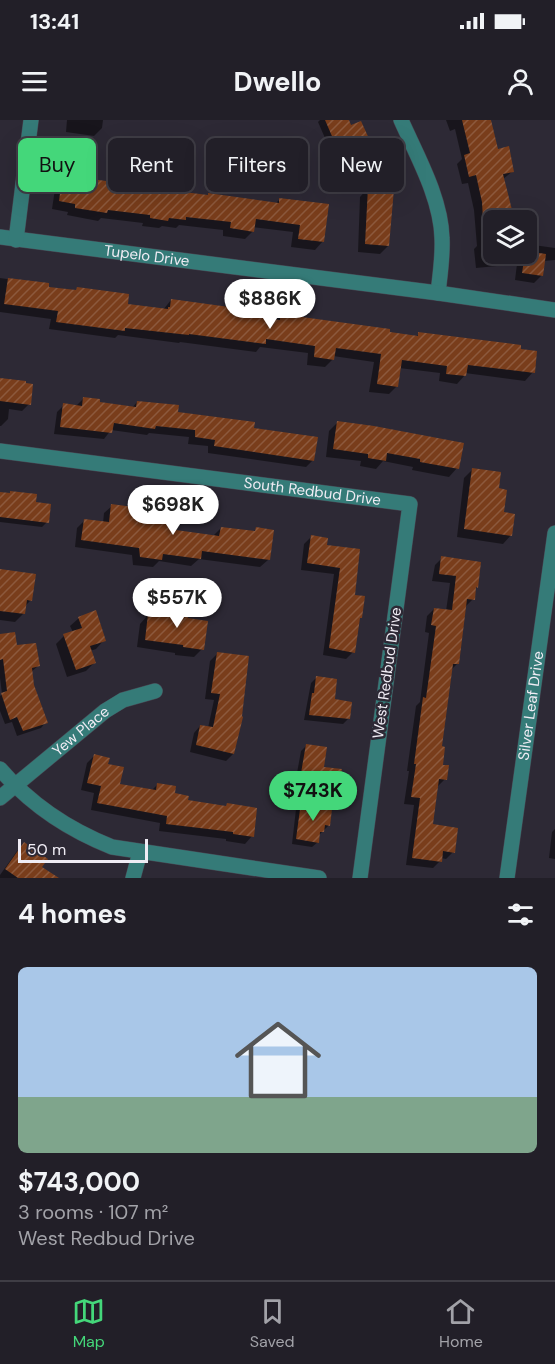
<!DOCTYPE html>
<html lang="en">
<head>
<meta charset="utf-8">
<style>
	body { margin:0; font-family:"DM Sans",sans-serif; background:#2a2730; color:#f1f3f6; height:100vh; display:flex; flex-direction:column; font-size:22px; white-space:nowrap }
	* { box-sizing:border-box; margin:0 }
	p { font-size:20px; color:#a2a2a8 }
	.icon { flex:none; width:33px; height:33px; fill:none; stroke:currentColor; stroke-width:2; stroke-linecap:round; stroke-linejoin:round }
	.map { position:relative; height:758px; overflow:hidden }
	.sheet { display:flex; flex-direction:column; background:#221f28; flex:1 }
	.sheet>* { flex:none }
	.banner { position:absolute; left:18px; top:18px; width:519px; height:54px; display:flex; gap:12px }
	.controls { position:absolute; left:483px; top:90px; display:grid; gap:12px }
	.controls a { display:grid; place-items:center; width:54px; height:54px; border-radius:9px; background:#221f28; box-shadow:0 6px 24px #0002,0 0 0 2px #3f3d45; font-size:30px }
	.scale { position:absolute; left:18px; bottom:15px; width:130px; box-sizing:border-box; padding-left:6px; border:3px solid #efecf4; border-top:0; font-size:16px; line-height:21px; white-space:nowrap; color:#efecf4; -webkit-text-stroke:4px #2d2935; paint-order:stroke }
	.price { position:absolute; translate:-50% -51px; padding:0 14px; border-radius:21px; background:#fff; color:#222; font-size:20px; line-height:39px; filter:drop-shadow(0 2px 3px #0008) }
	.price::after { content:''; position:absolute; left:50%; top:36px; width:18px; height:14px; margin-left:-9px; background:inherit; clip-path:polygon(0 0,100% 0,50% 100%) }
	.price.current { background:#44d77a; color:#111 }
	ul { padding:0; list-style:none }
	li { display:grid; align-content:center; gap:12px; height:318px; padding:0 18px }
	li+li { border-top:2px solid #3f3d45 }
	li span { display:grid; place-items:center; height:186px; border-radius:9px; color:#555 }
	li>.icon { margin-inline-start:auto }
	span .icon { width:108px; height:108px; fill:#fffc; stroke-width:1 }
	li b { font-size:26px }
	h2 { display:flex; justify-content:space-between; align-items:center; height:72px; padding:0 18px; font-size:26px }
	.pill { padding:0 21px; border-radius:9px; background:#221f28; box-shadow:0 6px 24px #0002,0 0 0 2px #3f3d45; font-size:21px; line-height:54px }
	.pill.current { background:#44d77a; color:#111 }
	.status { display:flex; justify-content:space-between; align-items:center; height:42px; padding:0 30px; background:#221f28; direction:ltr }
	.status svg { height:16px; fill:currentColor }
	header { display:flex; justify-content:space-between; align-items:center; height:78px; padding:0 18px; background:#221f28; font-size:27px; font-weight:700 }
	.tabs { display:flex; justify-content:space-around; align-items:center; height:84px; border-top:2px solid #3f3d45; background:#221f28; font-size:16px; color:#a2a2a8 }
	.tabs a { display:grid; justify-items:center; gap:3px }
	.tabs .current { color:#44d77a }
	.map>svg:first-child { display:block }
	.shadow { fill:#0007 }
	.building { fill:url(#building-hatch) }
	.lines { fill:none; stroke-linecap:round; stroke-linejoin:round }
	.minor-casing { stroke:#484450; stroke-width:16 }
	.minor { stroke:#357b78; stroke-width:15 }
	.labels { text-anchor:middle; stroke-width:5; stroke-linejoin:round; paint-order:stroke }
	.street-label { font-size:15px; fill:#efecf4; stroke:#2d2935 }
</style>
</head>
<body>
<div class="status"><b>13:41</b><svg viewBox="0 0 49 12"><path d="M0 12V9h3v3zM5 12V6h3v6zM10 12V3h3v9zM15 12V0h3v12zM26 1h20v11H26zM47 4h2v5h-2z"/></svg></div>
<header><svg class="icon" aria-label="menu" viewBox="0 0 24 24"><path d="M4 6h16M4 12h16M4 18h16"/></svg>Dwello<svg class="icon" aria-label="person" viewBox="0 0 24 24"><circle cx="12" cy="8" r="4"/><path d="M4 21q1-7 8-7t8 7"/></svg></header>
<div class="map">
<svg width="555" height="758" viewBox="0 0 555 758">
	<defs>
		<pattern id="building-hatch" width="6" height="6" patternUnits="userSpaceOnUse" patternTransform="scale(1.5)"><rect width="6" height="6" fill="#793d1b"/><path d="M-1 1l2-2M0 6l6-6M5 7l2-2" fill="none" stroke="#8c593d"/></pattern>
	</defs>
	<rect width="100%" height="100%" fill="#2d2935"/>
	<path class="shadow" d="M67,0H103L102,8L94,16L66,12Z
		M320,0H347L351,7L369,23L364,28L335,41L318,2Z
		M446,0H480L496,31L513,51L503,59L511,93L519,92V100H494V134H526V124L555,128V140L544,141L542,155L534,163L515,160L517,144L476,148L474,129L477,126L474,90L468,63L462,64L457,44L462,39L455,9L450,11Z
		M76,53L90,60L146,68L149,66L165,71L275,84L280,79L323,121L315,130L291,127L293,112L253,107V111L245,119L223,116V110L179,105L176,108L162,106L159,108L142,106L143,103L101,98L98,101L67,95L68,92L52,89L55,69L63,61L67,62Z
		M368,68L388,126L380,134L358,132L360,77Z
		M0,158L48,165L47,168L126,185L163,190L171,180L248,197L275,201L281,196L388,213L416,217L419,214L533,252L525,261L465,253V255L457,264L439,261L440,253L399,248L397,266L389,274L369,272L374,242L333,236V239L325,247L307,245L308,233L260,227L256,232L180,222L179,223L118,215L115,218L49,209L51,199L0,192Z
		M0,259L29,284L22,291L9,289L8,299L1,306H0Z
		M84,278L98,283L132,288L137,282L176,293L252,309L313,340L306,347L208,333V326L188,324L189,317L149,313L147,315L111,310L104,319L54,314L57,292L64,285H77Z
		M337,303L457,348L449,357L412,350L413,347L383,341L376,349L360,346L361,341L326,337L329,311Z
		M472,350L497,369L503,394L511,415L503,424L457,417L464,358Z
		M0,374L9,375L34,383L47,402L42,407L0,402Z
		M112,386L174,411L213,416L221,408L253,413L256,409L272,411L268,440L260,447L199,439L191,446L159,441L153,447L133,445L132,435L75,427L77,408L85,400L103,403L104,393Z
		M311,417L326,426L359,430L353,476L358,499L353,532L346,539L323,535L334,454L301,450L304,424Z
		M442,438L477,467L474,469L473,479L466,486L457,544L451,550L441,628V646L445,659L438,666H437L432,705L453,732L446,739L441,738L440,741L433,748L406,745L414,685L404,684L409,651H407L416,586L420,582L429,513L425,512L427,496L434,489L446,491L450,463L432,461L435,445Z
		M0,451L30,481L24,487L23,494L15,502L0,500Z
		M169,489L187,499L202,529L194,537L175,535V533L137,527L140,504L148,495L160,497Z
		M79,498L104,520L96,529L90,531L94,543L86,551L67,557L56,524L64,516L73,512L70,506Z
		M0,516L38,546L31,552L32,565L46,602L41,608L17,616L12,602L5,604L0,591V576L2,574L0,558Z
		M217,534L233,634L226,641L190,632L194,613L200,606L208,608L214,580L205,579L210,541Z
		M317,557L333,580L348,599L343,604L304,600L311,563Z
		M306,626L322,648L338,665L332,670L295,664L301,631Z
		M94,636L106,645L118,665L151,671L158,664L173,675L252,716L245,724L226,721V719L159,711L160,703L91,690L94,673L81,670L87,643Z
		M302,684L329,705L318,716V722L312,727L292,724L296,689Z
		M555,709V739L549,738L552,712Z
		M24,724L40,747L49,753L45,758H0V755L17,731Z"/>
	<path class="building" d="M325,0H349L351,5L361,1L371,23L341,37Z
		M462,0H491L498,29L509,26L514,52L503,54L512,90V100H483L482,82L476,55L469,57L464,35L470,33Z
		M75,51L93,54L92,59L148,67V64L167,67V70L208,75V73L279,83V78L329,84L324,122L298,119L300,105L256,99L254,112L230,108L231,102L186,97V100L169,98L168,101L150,98V95L108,90L107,93L75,88V84L59,81L62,59L73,61Z
		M368,67L394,69L389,126L365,124Z
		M526,131L546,134L543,156L522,153L525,134H526Z
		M8,158L49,163V167L76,170L77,167L129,174L128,184L168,189V187H170L171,179L251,190L250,196L280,200V194L390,209V212L418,216V212L521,225V229L537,231L535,253L468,245L466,256L446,254L447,246L402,240L398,267L377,264L381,234L336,228L334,240L314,237L315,226L266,219V224L189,214V215L125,208V211L56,202L58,191L4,184Z
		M0,258L26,261V263L33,264L31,285L0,281Z
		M83,277L100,279V282L136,287L137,281L179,285L178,292L255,302L254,308L318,317L314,341L214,326L215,320L195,317V310L156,306L155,309L114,303L112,313L60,307L63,283L82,286Z
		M337,301L374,306L464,323L459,349L420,342V339L387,333L386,341L368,338V334L333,329Z
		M472,348L501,352L499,368L507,370L504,392L515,394L512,416L464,409Z
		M10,371L37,374L36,382L51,384L49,403L0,397V372L10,373Z
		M111,384L178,393L176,410L219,416L221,407L255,411L256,407L274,410L270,440L202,431L201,439L163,434L162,440L140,437L139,428L81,420L84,399L109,402Z
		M311,415L328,418L327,425L360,429L355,475L365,476L362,498H360L355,533L329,528L340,448L307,443Z
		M441,436L481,442L478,468L476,467L475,480L467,479L459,544H453L442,626L445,627L443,645H449L447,660L439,659L433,704L458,708L455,733L443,731L442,742L412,738L420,678L411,677L416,644H414L423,577L426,578L436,506L431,505L434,488L452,490L456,456L439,454Z
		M0,449L36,454L32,481L27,480L25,494L0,491Z
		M168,487L189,490L188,498L208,501L204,530L183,527V525L145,520L148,494L167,496Z
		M96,490L106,521L90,526L96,543L76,550L63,514L82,508L78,497Z
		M15,512L17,525L36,523L40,546L32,548L34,565L48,603L23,611L17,597L10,600L1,573L7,571L3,539L0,540V514Z
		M217,532L249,536L242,596L243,597L234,634L196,625L200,605L213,607L220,574L211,573Z
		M316,556L337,559L335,579L352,582L350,599L309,595L312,573H314Z
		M306,624L327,627L324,647L342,649L339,665L300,659Z
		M94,634L110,638L108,644L124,647L120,664L156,670L157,663L176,666L175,673L189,676L188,680L226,686L227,683L257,688L254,717L233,714V712L166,704L167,696L97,683L101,666L87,663Z
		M301,682L332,689L330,706L325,705L324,712H320L319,723L296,719Z
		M24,722L48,739L42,747L59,758H18L5,749Z"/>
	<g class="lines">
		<g class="minor-casing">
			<g id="minor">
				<path d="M401,0C417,36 441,78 442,118C443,136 440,155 438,173"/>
				<path id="s1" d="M0,117L438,173L555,190"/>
				<path d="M16,120L31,0"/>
				<path id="s2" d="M0,331L410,384L360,758"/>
				<path d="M0,649C30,684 69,710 112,727L319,758"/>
				<path id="s3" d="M0,678L105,591L123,580L155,571"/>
				<path d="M133,758L140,732"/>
				<path id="s4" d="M507,758L555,413"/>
			</g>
		</g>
		<use href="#minor" class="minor"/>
	</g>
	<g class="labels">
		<g class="street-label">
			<text dy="5" stroke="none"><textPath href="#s1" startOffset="148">Tupelo Drive</textPath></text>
			<text dy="5" stroke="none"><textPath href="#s2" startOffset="315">South Redbud Drive</textPath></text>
			<text transform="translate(387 553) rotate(-82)" y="5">West Redbud Drive</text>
			<text dy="5" stroke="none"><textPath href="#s4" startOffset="174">Silver Leaf Drive</textPath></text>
			<text dy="5" stroke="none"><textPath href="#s3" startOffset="105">Yew Place</textPath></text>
		</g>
	</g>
</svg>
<div class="controls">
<a><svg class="icon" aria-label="layers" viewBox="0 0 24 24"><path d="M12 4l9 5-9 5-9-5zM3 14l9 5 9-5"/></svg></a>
</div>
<div class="scale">50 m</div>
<b class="price" style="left:270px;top:210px">$886K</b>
<b class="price" style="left:173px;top:416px">$698K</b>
<b class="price" style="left:177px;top:509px">$557K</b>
<b class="price current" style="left:313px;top:702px">$743K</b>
<div class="banner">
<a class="pill current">Buy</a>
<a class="pill">Rent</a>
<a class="pill">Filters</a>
<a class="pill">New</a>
</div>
</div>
<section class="sheet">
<h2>4 homes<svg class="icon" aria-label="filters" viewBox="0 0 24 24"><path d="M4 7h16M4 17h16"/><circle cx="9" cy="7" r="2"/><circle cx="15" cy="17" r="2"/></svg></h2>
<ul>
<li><span style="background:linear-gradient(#a9c7e8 70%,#7fa58c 0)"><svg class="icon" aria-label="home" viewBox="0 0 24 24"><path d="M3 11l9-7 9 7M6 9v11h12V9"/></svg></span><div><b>$743,000</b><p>3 rooms · 107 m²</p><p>West Redbud Drive</p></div></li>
</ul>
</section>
<nav class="tabs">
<a class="current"><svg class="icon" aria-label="map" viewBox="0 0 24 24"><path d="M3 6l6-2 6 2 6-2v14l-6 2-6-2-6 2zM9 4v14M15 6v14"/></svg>Map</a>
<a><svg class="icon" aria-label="saved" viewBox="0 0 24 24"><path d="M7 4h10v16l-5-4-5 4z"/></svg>Saved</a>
<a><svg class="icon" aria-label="home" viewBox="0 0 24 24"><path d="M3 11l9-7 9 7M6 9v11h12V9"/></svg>Home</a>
</nav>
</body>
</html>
